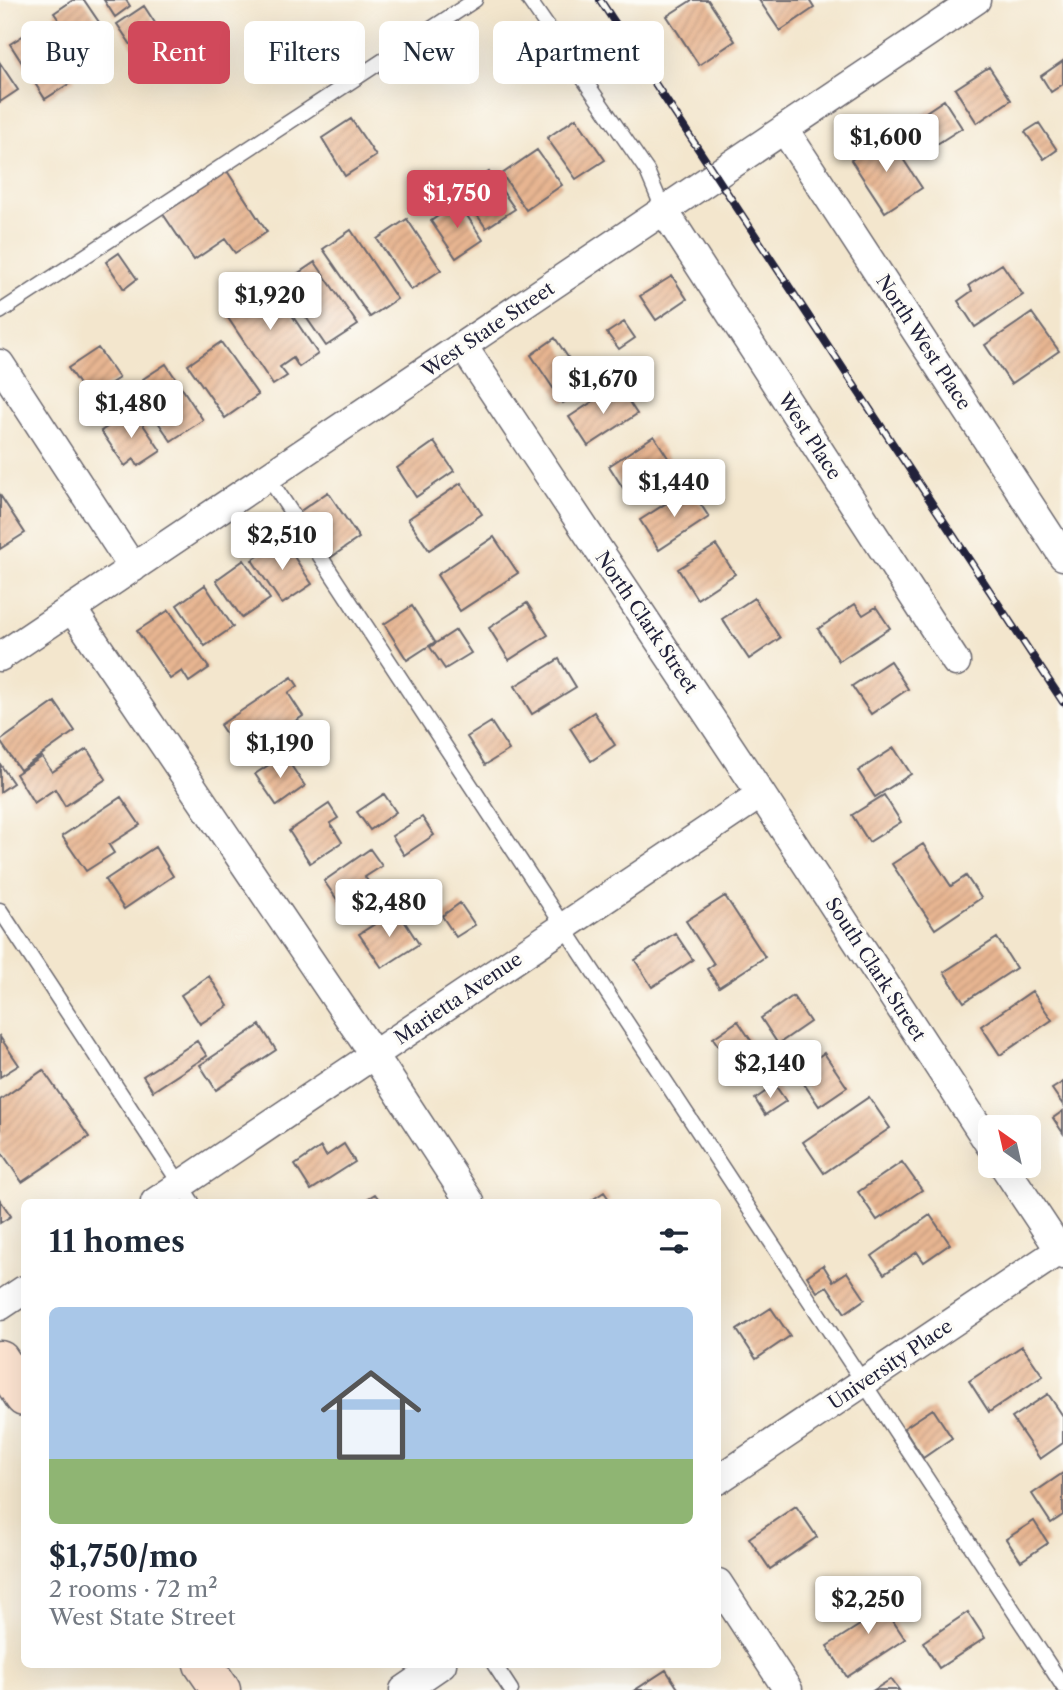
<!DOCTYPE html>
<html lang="en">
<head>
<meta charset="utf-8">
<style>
	body { margin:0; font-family:"Libre Caslon Text",serif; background:#f6f6f7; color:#1f2937; height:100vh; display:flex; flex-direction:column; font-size:26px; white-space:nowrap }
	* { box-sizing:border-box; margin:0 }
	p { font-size:23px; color:#747a83 }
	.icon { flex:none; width:38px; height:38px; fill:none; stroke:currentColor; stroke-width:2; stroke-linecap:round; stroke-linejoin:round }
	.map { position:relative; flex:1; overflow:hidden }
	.drawer { position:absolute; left:21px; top:1199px; width:700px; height:469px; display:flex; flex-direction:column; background:#fff; border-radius:10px; box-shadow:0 7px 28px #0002 }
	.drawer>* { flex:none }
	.hud { position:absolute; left:21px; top:21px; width:700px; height:63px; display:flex; gap:14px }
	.needle { width:46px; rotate:326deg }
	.fabs { position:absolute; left:978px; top:1115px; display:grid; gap:14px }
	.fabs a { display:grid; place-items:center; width:63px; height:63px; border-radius:10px; background:#fff; box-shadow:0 7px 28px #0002; font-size:35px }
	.price { position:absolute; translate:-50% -60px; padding:0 16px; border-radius:7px; background:#fff; color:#222; font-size:23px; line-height:46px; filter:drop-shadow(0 2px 4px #0008) }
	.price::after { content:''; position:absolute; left:50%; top:42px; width:21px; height:16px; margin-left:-10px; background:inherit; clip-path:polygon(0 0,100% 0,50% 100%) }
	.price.on { background:#d1495b; color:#fff }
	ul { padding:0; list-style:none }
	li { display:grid; align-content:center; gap:14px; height:371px; padding:0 28px }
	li+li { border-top:2px solid #e0e1e3 }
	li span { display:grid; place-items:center; height:217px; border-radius:10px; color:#555 }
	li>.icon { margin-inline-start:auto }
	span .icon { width:126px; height:126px; fill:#fffc; stroke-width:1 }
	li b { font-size:30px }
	h2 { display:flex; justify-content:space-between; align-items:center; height:84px; padding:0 28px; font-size:30px }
	.chip { padding:0 24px; border-radius:10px; background:#fff; box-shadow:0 7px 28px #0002; font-size:24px; line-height:63px }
	.chip.on { background:#d1495b; color:#fff }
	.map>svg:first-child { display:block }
	.building { fill:url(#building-hatch) }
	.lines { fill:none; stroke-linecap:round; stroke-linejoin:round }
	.service-casing { stroke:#6b676e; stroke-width:17 }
	.minor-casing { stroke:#6b676e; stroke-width:31 }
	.secondary-casing { stroke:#6b676e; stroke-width:41 }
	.service { stroke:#fff; stroke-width:14 }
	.minor { stroke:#fff; stroke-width:28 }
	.secondary { stroke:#fde4d1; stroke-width:38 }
	.rail-casing { stroke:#22223b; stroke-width:8 }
	.rail { stroke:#fdfcf7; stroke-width:5; stroke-dasharray:16; stroke-linecap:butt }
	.labels { text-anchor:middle; stroke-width:7; stroke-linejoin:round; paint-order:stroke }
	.street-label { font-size:19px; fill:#22223b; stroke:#fdfcf7 }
</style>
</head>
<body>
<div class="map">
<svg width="1063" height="1690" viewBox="0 0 1063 1690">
	<defs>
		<pattern id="building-hatch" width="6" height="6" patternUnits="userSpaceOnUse" patternTransform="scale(1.75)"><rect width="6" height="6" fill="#e7b591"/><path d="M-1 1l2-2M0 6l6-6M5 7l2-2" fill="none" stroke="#c69b7e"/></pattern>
	</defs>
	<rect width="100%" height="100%" fill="#fdfcf7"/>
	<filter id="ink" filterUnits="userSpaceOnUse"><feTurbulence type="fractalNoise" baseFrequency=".0143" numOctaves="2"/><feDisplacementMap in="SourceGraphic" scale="14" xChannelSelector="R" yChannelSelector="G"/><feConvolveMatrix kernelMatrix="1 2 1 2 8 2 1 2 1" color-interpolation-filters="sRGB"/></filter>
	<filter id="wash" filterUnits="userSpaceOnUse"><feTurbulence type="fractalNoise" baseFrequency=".00686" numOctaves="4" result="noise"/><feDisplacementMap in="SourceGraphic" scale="28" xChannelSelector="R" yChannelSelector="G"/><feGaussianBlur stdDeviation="1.57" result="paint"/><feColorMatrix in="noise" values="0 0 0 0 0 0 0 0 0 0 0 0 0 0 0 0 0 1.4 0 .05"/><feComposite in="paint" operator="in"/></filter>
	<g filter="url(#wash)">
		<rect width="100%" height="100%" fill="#f3e6cd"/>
		<g id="blocks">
			<path class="building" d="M73,0H84L105,31L79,49L54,13Z
				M104,0H126L130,6L115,17Z
				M692,0H708L735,41L699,65L667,16Z
				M759,0H809L814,8L780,31Z
				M144,6L170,46L144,64L117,24Z
				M40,25L75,80L45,99L10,44Z
				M1063,61V84L1051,92L1041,76Z
				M0,63L18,90L0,102Z
				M989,67L1011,100L977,123L955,89Z
				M944,100L962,128L926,151L908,124Z
				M576,118L605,160L576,179L547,138Z
				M351,119L376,156L345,176L322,138Z
				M1039,123L1057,150L1044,159L1025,132Z
				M888,136L922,188L885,212L851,160Z
				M537,150L562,185L526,210L502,174Z
				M227,171L267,232L235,253L225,239L194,260L163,214Z
				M489,172L515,209L486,228L461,191Z
				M458,202L483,240L456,258L431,221Z
				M407,219L441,270L411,290L377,239Z
				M351,230L397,299L370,317L323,249Z
				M119,253L137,279L124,289L106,262Z
				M315,262L358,325L326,346L290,294L302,287L294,276Z
				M1002,264L1023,295L975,327L958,301L972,291L969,285Z
				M672,276L687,299L656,320L640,296Z
				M269,281L318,354L299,367L293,358L280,367L287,376L273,385L224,312Z
				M1032,313L1059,351L1011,384L985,345Z
				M624,322L635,338L619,349L607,333Z
				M555,338L588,387L563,403L531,355Z
				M221,342L258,395L225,418L188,365Z
				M98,348L119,378L88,398L68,368Z
				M166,364L203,420L171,441L138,393L148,386L143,379Z
				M618,385L637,414L588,446L569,417Z
				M133,410L161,451L138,466L134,459L125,466L101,431Z
				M654,436L672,464L627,494L609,466Z
				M434,442L454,471L416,497L397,468Z
				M461,483L482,514L429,550L408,519Z
				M690,488L709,517L659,550L640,520Z
				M328,492L359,538L330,558L299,512Z
				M0,495L25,533L0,549Z
				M494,537L518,573L460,611L437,575Z
				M283,540L312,584L282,604L252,560Z
				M716,545L735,574L697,599L678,569Z
				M244,560L270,599L242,618L216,580Z
				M205,585L233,627L205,646L177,605Z
				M754,598L780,638L749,659L722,619Z
				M527,603L548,635L509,660L489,628Z
				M855,604L863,615L876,607L890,628L839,661L818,629Z
				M412,606L435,642L407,660L384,624Z
				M169,610L209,668L189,682L182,671L170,679L137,631Z
				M456,630L471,653L445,669L430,647Z
				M559,659L576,687L532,714L515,686Z
				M890,661L908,689L871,714L852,686Z
				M292,677L298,686L288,693L303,716L242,757L220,725Z
				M55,702L75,731L20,770L0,741Z
				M594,712L615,745L591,761L570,728Z
				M491,722L509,750L485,765L467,737Z
				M894,748L911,774L875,797L858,771Z
				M87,749L106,779L65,806L55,789L34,803L16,774L42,757L52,772Z
				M284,755L305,786L277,806L255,774Z
				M0,764L13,783L0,792Z
				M384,794L396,812L370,830L357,812Z
				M884,795L901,822L869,842L852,815Z
				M121,797L140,825L109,845L114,853L86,871L62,836Z
				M329,804L338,818L330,823L342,842L310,863L289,831Z
				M422,817L434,835L404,855L392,836Z
				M923,844L951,886L966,876L981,898L935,929L892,864Z
				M155,847L173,876L124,909L105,880Z
				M370,849L382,866L365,877L380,898L350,918L324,881Z
				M725,896L765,957L719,987L707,969L714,964L686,921Z
				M460,903L475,925L456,937L442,916Z
				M397,910L419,944L382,968L359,934Z
				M675,933L693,960L652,987L635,960Z
				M997,938L1016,968L964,1002L944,972Z
				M209,976L228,1006L200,1024L181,995Z
				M1032,991L1052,1020L1000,1055L981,1026Z
				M793,996L810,1022L778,1044L761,1018Z
				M738,1021L756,1048L731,1065L713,1038Z
				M260,1025L276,1050L216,1090L200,1065Z
				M0,1037L19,1065L0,1077Z
				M197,1041L207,1056L153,1091L143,1076Z
				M824,1053L847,1087L819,1106L796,1072Z
				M43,1070L89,1137L22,1182L0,1150V1100Z
				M1063,1082V1105L1052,1089Z
				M775,1085L786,1101L765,1115L755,1099Z
				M869,1097L890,1128L824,1173L803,1142Z
				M1063,1111V1133L1053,1118Z
				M344,1144L355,1162L311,1190L295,1165L321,1147L326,1156Z
				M902,1162L922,1190L877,1220L858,1192Z
				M604,1192L611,1202H589Z
				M375,1194L381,1202H362Z
				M0,1200L11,1216L0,1223Z
				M930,1215L950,1244L924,1262L917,1252L884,1274L872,1256Z
				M823,1265L833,1281L847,1272L865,1299L845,1313L827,1286L817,1292L807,1276Z
				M771,1308L790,1336L756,1359L737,1330Z
				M1022,1346L1043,1376L989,1412L969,1381Z
				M1048,1394L1063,1416V1443L1040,1459L1012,1418Z
				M933,1409L952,1438L923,1458L904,1428Z
				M1063,1473V1515L1051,1523L1032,1494Z
				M796,1506L817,1537L770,1569L749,1538Z
				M1034,1521L1048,1543L1021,1561L1006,1539Z
				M884,1588L893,1603L885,1609L905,1639L847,1677L827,1646L866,1621L857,1606Z
				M968,1612L985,1638L939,1668L923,1642Z
				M666,1670L679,1690H635Z
				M891,1679L899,1690H874Z"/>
		</g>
	</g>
	<g filter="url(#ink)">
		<use href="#blocks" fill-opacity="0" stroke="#6b676e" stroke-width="2"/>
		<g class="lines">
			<g class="service-casing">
				<path id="service" d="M529,0L647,171L663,209
					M0,312L475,0
					M268,477L1063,1686
					M0,910L192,1202
					M494,1664L511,1690"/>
			</g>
			<g class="minor-casing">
				<path id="minor" d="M784,129L1063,556
					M663,209L956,662
					M463,346L761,794L990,1145
					M0,364L133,568
					M72,609L374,1055L470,1202
					M0,657L976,0
					M1004,1166L1063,1255
					M155,1202L761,794
					M0,1306L24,1290
					M718,1480L1063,1248
					M718,1583L788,1690
					M404,1690L442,1664"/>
			</g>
			<g class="secondary-casing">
				<path id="secondary" d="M0,1360L24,1397
					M203,1664L221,1690"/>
			</g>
			<use href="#service" class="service"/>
			<use href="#minor" class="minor"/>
			<use href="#secondary" class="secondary"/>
			<g class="rail-casing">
				<path id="rail" d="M600,0L1063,702"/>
			</g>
			<use href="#rail" class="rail"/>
		</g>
	</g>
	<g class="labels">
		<g class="street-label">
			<text transform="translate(488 329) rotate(-34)" y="7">West State Street</text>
			<text transform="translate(924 342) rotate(57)" y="7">North West Place</text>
			<text transform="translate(810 436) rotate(57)" y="7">West Place</text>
			<text transform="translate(647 622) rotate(56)" y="7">North Clark Street</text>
			<text transform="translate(876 969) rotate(57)" y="7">South Clark Street</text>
			<text transform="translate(458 998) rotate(-34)" y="7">Marietta Avenue</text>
			<text transform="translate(890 1364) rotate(-34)" y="7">University Place</text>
		</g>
	</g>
</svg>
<div class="fabs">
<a><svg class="needle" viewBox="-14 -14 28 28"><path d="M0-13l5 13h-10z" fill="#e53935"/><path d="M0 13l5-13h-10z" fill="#747a83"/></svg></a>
</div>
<b class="price" style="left:886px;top:174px">$1,600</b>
<b class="price on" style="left:457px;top:230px">$1,750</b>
<b class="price" style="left:270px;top:332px">$1,920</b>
<b class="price" style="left:603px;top:416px">$1,670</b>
<b class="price" style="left:131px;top:440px">$1,480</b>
<b class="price" style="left:674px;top:519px">$1,440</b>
<b class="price" style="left:282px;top:572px">$2,510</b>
<b class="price" style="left:280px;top:780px">$1,190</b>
<b class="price" style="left:389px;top:939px">$2,480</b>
<b class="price" style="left:770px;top:1100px">$2,140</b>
<b class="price" style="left:868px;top:1636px">$2,250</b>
<div class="hud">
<a class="chip">Buy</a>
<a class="chip on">Rent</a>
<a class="chip">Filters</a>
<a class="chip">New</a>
<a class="chip">Apartment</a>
</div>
<section class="drawer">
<h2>11 homes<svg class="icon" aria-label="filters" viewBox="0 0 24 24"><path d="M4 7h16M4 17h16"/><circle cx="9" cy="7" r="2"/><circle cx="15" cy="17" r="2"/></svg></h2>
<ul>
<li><span style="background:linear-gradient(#a9c7e8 70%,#8fb573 0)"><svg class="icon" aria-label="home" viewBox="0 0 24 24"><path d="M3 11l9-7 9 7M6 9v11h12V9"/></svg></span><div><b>$1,750/mo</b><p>2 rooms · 72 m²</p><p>West State Street</p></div></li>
</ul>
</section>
</div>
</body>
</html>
